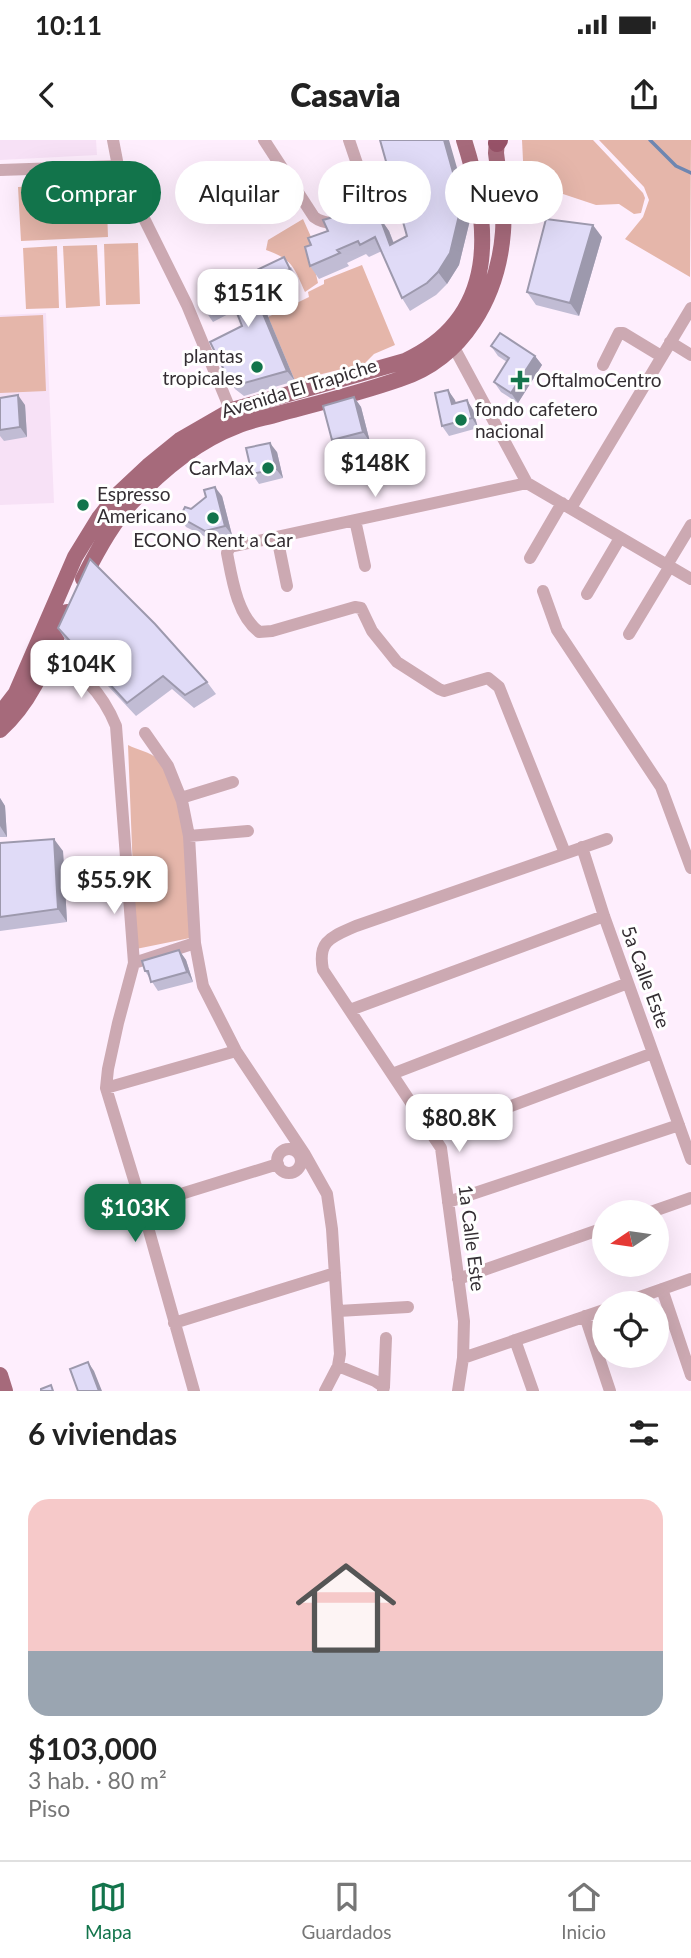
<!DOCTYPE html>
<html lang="es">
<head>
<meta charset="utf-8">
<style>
	body { margin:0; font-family:Lato,sans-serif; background:#f6f6f6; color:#222; height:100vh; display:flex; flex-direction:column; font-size:26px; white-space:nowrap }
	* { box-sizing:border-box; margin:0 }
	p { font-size:23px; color:#767676 }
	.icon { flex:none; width:38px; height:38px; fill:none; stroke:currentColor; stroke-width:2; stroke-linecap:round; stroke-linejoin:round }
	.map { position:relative; height:1251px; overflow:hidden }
	.side { display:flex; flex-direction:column; background:#fff; flex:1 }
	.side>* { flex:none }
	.banner { position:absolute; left:21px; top:21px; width:649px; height:63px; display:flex; gap:14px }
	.needle { width:46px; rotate:257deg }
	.tools { position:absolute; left:592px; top:1060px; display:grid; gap:14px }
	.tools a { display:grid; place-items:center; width:77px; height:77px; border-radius:50%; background:#fff; box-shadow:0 7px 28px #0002; font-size:35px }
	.price { position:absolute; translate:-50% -60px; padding:0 16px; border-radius:14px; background:#fff; color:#222; font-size:23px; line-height:46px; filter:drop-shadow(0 2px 4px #0008) }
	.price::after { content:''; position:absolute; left:50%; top:42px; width:21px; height:16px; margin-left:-10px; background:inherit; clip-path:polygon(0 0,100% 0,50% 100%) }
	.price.selected { background:#12744b; color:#fff }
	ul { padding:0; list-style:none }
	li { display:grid; align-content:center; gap:14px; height:371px; padding:0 28px }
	li span { display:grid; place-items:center; height:217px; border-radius:21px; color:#555 }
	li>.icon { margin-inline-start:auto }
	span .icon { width:126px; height:126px; fill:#fffc; stroke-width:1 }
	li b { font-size:30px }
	h2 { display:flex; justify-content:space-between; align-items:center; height:84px; padding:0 28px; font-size:30px }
	.tag { padding:0 24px; border-radius:32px; background:#fff; box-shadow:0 7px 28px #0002; font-size:24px; line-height:63px }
	.tag.selected { background:#12744b; color:#fff }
	.status { display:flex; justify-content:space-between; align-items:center; height:49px; padding:0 35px; background:#fff; direction:ltr }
	.status svg { height:19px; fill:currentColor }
	header { display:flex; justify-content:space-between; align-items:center; height:91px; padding:0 28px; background:#fff; font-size:32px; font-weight:800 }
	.tab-bar { display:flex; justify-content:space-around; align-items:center; height:98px; border-top:2px solid #e0e0e0; background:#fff; font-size:19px; color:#767676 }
	.tab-bar a { display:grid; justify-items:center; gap:4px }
	.tab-bar .selected { color:#12744b }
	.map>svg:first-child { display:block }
	.built { fill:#f7e1f6 }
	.green { fill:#e5b6aa }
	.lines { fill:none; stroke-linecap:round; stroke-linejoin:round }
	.stream { stroke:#6e86b1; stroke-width:3.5 }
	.minor { stroke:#cca9b2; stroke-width:12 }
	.major { stroke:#a66a7b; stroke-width:16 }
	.highway { stroke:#975268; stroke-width:18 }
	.wall { fill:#c1bcd4 }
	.shaded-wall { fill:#9d99ad }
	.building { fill:#e0dbf7; stroke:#9d99ad; stroke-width:2 }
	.poi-dot { fill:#12744b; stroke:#fff; stroke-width:2.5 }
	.labels { text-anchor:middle; stroke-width:6; stroke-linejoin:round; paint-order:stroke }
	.poi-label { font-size:19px; fill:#342e33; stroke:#fff; text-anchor:start }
	.street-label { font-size:19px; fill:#342e33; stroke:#fff }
</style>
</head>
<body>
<div class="status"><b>10:11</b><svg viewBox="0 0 49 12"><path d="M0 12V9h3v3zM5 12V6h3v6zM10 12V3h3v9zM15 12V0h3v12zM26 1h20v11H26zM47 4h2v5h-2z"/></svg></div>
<header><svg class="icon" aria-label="back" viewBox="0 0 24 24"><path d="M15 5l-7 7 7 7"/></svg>Casavia<svg class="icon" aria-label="share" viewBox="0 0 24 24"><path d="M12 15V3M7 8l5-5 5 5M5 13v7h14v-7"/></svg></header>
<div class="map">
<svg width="691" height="1251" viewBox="0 0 691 1251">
	<rect width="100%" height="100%" fill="#feeefd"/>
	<path class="built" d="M0,0H96L97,15L0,20Z
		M46,173L54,363L0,365V175Z"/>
	<path class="green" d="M522,0H593L643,53L645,58L641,73L634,74L619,64L596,65L524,41Z
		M599,0H691L690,137L625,99L643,77L649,60L644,47Z
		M106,42L108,97L21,101L18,47Z
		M303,79L316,108L315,130L318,143L305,152C294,127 292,119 266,110L268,100Z
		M138,103L140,164L106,165L104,104Z
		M97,105L100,166L66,168L63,106Z
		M57,106L59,168L26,169L23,108Z
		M362,125L395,205L374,214L365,223L295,241L268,177L309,157L308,152L324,144V140Z
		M43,175L46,251L0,253V177Z
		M128,605C137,610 151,612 157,619C192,659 187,746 190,798L136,809Z"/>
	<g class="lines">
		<path class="stream" d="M650,0L676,26L691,33"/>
		<path class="minor" d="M113,0L118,26L187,165L237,286
			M264,0L314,77C330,89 358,80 367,64V53L349,0
			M0,30L118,26
			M450,200L527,343L691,439
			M670,202L691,215
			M603,225L619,193H623L661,216
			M527,343L230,407L227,413C232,439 237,475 259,492L272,491L355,467L361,468L372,491L397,522L439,549L444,551L488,538L499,547L565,713
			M571,368L691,168
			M355,380L365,426
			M277,397L287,446
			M530,418L562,363
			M667,425L691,385
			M543,451L557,490L661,647L691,728
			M587,454L620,398
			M629,494L670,426
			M48,516C80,529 103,554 116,586L134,823L118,883L108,929L106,948L142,1066L194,1251
			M145,593L168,626L182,661L189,696L195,803L203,846L236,911L304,1013L327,1054L332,1089L340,1214L338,1226L325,1251
			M181,658L233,642
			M189,696L248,691
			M582,707L604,776L691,1019
			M134,823L195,803
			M350,870L604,776
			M392,934L628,843
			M106,948L236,911
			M433,995L653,913
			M277 1021a12 12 0 1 1 24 0a12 12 0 1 1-24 0Z
			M448,1062L679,985
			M142,1066L278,1024
			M648,1073L691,1058
			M458,1139L604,1088
			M662,1149L691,1235
			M620,1164L691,1139
			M338,1171L408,1167
			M585,1176L610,1251
			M174,1183L335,1133
			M515,1200L533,1251
			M463,1218L604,1170
			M338,1226L375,1241L384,1247L383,1251
			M384,1247L386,1198
			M458,1251L463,1218L464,1181L441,1008L323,830C317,800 332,797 356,786L607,699"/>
		<path class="major" d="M83,439C95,415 112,383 131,363C160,332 197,301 237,286C250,280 265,278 278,274C319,263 360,253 400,239C464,218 498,156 503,92C505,67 499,38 496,13L497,0
			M0,574L16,553L75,417L99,378L117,355L148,326L180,300L232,270L405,221C500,177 491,85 464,0
			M0,590C35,559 49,514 67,472
			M0,1235L5,1251"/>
		<path class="highway" d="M497,3L499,0"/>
	</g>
	<path class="wall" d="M470,73V80L459,125L447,144L436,155L410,171L402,158L382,111L369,117L366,114L347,123L349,126L319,139L310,126L311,105L328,91L351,79H375L380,78L389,91L394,103Z
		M602,97L579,176L536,165L527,152Z
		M291,127L298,140L261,158L270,173L267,174L295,241L244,256L235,249L228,238L242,186L236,170L213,182L206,172Z
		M491,206L535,216L542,225L518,263L501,252L494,242L507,222L498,216Z
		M448,250L456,263L467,260L473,270L478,288L449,296L442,286Z
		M354,257L361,267L370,302L339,310L332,300Z
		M0,258L25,265L27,297L4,301L0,296Z
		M277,312L283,338L259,344L252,334Z
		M222,356L232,395L212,400L186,387L180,377L191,369Z
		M58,488L207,542L216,554L194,568L172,549L136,576L66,501Z
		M0,658L5,666L7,697H0Z
		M0,703L63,711L67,782L0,791Z
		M179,810L186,820L193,842L158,851L145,831Z"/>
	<path class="shaded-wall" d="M444,0H449L470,73V80L459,125L447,144L438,132Z
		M380,78L389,91L399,118L390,105Z
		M593,85L602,97L579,176L570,163Z
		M254,147L261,158L270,173L262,162Z
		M259,164L267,174L295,241L287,231Z
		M535,216L542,225L518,263L511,253Z
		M448,250L455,260L459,273L452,264Z
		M18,255L25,265L27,297L20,287Z
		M354,257L361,267L370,302L363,292Z
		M467,260L473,270L478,288L472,278Z
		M270,303L277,312L283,338L276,329Z
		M215,347L222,356L232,395L225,386Z
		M0,658L5,666L7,697L0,686Z
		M54,699L63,711L67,782L58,769Z
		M179,810L186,820L193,842L187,832Z
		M88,1222L94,1231L102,1251H99Z"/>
	<path class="building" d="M380,0H444L461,61V67L450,113L438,132L427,143L402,158L375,97L360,105L358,101L337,110L340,113L310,126L305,107L311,105L308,98L328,91L323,80L347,73L350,80L369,72L373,80L380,78L390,105L407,96Z
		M546,79L593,85L570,163L527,152Z
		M284,117L290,129L254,147L262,162L259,164L287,231L237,245L228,238L210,202L242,186L231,158L206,172L200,157Z
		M500,193L535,216L511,253L494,242L509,218L491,206Z
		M448,250L452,264L467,260L472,278L442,286L435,253Z
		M18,255L20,287L0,290V258Z
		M354,257L363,292L332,300L323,266Z
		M270,303L276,329L252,334L246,308Z
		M215,347L225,386L205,391L180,377L185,367L191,369L206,357L204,350Z
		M90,419L155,484L207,542L185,555L163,536L127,563L58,488Z
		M54,699L58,769L0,777V703Z
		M179,810L187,832L151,842L148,831H145L142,821Z
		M88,1222L99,1251H78L70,1229Z
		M51,1245L53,1251H41V1249Z"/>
	<g class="poi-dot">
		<circle cx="257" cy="227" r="7"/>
		<path d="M516.5 229.5h7v7h7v7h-7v7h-7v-7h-7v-7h7z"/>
		<circle cx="461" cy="280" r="7"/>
		<circle cx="268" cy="328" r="7"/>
		<circle cx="83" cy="365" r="7"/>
		<circle cx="213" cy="378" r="7"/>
	</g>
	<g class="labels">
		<g class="poi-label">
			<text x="243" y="223" text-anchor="end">plantas<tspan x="243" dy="22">tropicales</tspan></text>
			<text x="536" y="247">OftalmoCentro</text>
			<text x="475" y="276">fondo cafetero<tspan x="475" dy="22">nacional</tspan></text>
			<text x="254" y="335" text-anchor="end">CarMax</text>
			<text x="97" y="361">Espresso<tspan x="97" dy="22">Americano</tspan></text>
			<text x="213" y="407" text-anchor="middle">ECONO Rent a Car</text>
		</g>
		<g class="street-label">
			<text transform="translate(299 248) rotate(-17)" y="7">Avenida El Trapiche</text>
			<text transform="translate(646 837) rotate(70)" y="7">5a Calle Este</text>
			<text transform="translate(472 1098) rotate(83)" y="7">1a Calle Este</text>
		</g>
	</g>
</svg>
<div class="tools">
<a><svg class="needle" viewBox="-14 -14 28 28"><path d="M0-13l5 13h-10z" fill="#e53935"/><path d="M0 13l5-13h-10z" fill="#767676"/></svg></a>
<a><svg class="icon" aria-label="locate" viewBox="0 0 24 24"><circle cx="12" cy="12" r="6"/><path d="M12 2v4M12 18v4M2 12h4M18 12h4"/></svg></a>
</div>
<b class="price" style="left:248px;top:189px">$151K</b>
<b class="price" style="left:375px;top:359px">$148K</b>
<b class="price" style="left:81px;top:560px">$104K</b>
<b class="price" style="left:114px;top:776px">$55.9K</b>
<b class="price" style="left:459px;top:1014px">$80.8K</b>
<b class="price selected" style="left:135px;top:1104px">$103K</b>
<div class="banner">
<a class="tag selected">Comprar</a>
<a class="tag">Alquilar</a>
<a class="tag">Filtros</a>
<a class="tag">Nuevo</a>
</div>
</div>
<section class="side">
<h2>6 viviendas<svg class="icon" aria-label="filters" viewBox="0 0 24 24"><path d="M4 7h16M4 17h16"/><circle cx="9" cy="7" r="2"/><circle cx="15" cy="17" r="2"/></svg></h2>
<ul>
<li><span style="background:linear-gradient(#f6c9c9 70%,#9aa5b1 0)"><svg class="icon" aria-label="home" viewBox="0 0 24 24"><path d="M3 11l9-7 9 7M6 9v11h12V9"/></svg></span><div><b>$103,000</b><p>3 hab. · 80 m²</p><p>Piso</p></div></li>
</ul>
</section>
<nav class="tab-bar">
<a class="selected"><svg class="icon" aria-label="map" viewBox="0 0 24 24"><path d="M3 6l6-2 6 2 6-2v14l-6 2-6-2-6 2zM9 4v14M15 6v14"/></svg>Mapa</a>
<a><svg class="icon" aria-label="saved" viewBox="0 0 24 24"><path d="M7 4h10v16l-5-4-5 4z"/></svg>Guardados</a>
<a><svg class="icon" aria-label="home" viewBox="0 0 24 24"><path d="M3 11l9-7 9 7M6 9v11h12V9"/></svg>Inicio</a>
</nav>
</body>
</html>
